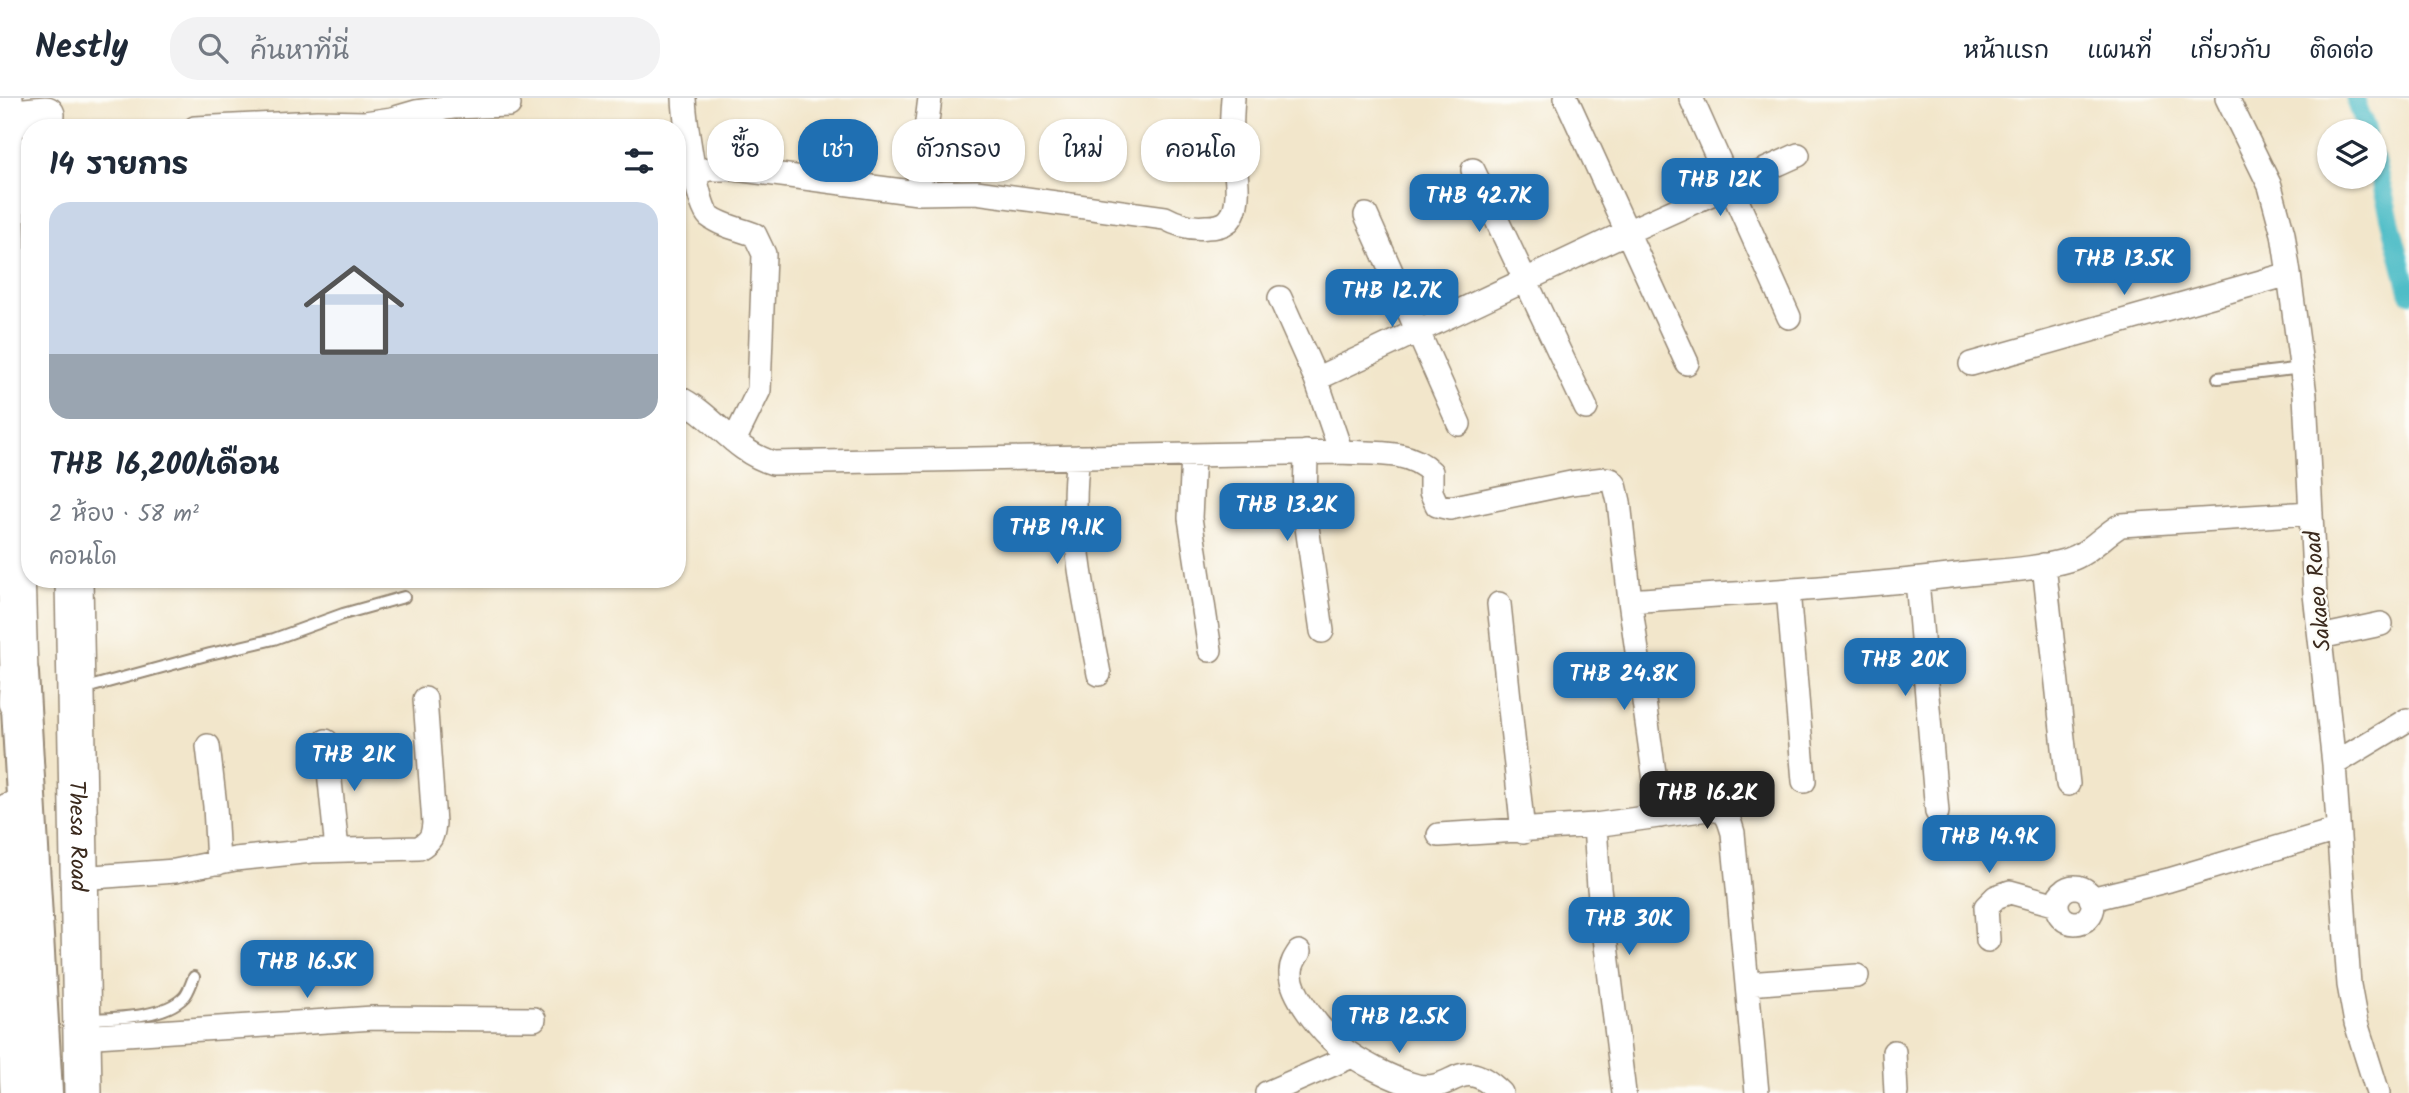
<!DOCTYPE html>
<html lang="th">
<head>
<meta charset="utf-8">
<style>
	body { margin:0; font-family:Kalam,"Playpen Sans Thai",sans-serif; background:#f2f2f3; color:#1f2937; height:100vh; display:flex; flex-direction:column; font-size:26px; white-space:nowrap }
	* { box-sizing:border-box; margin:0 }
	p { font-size:23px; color:#747a83 }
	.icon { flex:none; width:38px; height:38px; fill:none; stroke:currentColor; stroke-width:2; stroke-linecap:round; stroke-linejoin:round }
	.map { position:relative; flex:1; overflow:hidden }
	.panel { position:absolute; left:21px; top:21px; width:665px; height:469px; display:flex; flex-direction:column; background:#fff; border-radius:28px; box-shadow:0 2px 5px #0004 }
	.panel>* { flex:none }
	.banner { position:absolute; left:707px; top:21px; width:665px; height:63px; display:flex; gap:14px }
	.fabs { position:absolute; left:2317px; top:21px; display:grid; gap:14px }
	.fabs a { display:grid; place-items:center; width:70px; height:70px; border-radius:50%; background:#fff; box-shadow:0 2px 5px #0004; font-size:35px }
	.price { position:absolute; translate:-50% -60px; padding:0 16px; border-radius:14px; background:#1f6fb2; color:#fff; font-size:23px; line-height:46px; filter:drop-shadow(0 2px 4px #0008) }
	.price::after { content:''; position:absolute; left:50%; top:42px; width:21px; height:16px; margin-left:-10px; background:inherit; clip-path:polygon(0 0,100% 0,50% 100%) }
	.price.current { background:#222; color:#fff }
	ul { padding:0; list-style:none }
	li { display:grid; align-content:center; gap:14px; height:371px; padding:0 28px }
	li+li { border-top:2px solid #e0e1e3 }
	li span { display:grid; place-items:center; height:217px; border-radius:21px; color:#555 }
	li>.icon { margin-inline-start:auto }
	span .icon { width:126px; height:126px; fill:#fffc; stroke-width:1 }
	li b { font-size:30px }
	h2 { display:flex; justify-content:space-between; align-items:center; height:84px; padding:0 28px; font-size:30px }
	.pill { padding:0 24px; border-radius:28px; background:#fff; box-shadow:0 2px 5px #0004; font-size:24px; line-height:63px }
	.pill.current { background:#1f6fb2; color:#fff }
	header { display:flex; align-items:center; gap:42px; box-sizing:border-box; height:98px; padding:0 35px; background:#fff; border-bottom:2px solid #e0e1e3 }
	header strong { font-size:33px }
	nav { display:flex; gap:38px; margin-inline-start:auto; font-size:24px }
	.search { width:490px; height:63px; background:#f2f2f3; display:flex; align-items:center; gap:18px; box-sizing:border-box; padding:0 24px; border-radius:28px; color:#747a83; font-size:26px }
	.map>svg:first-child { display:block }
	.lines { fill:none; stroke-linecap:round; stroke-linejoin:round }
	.canal { stroke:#4fbdc7; stroke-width:19 }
	.service-casing { stroke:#968874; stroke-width:14 }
	.minor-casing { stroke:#968874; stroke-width:26 }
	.primary-casing { stroke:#968874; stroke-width:40 }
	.trunk-casing { stroke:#968874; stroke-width:42 }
	.service { stroke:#fff; stroke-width:10 }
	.minor { stroke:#fff; stroke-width:23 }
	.primary { stroke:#fff; stroke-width:37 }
	.trunk { stroke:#fff; stroke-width:38 }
	.labels { text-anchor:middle; stroke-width:5; stroke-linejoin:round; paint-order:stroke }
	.street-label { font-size:23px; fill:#3b2a1e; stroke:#fdfcf7 }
</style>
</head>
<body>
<header>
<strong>Nestly</strong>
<div class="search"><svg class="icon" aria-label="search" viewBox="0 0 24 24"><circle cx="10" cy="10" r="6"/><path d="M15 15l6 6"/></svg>ค้นหาที่นี่</div>
<nav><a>หน้าแรก</a><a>แผนที่</a><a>เกี่ยวกับ</a><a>ติดต่อ</a></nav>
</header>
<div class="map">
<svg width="2409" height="995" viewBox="0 0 2409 995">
	<rect width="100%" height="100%" fill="#fdfcf7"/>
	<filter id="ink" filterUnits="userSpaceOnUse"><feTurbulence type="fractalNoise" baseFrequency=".0143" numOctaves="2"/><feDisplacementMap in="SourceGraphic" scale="14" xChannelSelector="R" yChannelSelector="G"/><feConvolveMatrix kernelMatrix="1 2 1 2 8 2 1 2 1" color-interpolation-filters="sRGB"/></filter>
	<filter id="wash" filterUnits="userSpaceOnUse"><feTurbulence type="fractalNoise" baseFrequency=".00686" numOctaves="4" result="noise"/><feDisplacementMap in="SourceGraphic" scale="28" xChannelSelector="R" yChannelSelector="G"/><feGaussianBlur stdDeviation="1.57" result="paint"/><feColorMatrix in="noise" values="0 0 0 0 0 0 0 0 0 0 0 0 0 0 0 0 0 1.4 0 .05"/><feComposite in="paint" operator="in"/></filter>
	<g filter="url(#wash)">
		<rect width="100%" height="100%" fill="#f2e6cb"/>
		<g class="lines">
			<path class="canal" d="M2355,0L2367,33
				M2375,61L2409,195"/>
		</g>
	</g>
	<g filter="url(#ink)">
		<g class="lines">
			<g class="service-casing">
				<path id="service" d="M2218,280L2302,270
					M82,591L210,556L274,541L343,516L404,499
					M88,921C116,920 164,920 184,899C189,894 191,885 194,879"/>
			</g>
			<g class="minor-casing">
				<path id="minor" d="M684,0C685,20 696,106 709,118C722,128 740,131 755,137L764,156L759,292L734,343
					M1566,0L1687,265
					M1691,0L1789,219
					M2227,0L2270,88L2283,136L2289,176L2305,297L2315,496L2334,666L2349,887L2356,925L2378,995
					M195,30L317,24L365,25L392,21L416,14L453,9L509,7
					M1473,72L1586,310
					M695,76L709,71H735L918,95L976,94L1165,120C1178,127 1192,131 1207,129C1214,129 1222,128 1228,123C1246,105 1232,60 1232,38C1231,25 1232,13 1233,0
					M918,95L930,0
					M1366,117L1459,326
					M1280,200L1316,281L1341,354
					M1971,266L2289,176
					M1316,281L1627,134L1798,57
					M677,299C715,317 732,353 773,365L1341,354C1373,356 1408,351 1431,374V394L1437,407L1450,410L1571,385L1605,381L1611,382L1615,387L1619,404L1630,503C1739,495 1849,490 1958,477C1994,473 2034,472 2068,462C2089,456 2103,437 2121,427L2311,415
					M1306,354L1305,415L1322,533
					M1193,357L1190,420L1210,552
					M1078,359C1068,434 1085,502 1099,576
					M2044,467L2068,686
					M1917,482L1937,714
					M1788,492L1804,683
					M1630,503L1660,718
					M1499,506L1523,734
					M2320,539L2381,526
					M326,643L337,752
					M208,648L215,708L218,765
					M2334,666L2407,622
					M1595,727L1599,790L1624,995
					M1439,737L1595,727L1708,711C1727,712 1728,718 1733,735L1757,995
					M79,780L175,773L235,761L312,753L419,750C431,743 433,738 434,725L425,601
					M2057 807a18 18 0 1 1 36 0a18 18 0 1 1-36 0Z
					M2091,801L2169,782L2337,732
					M1988,842L1986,809L1996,799L2010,794L2057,807
					M1299,854C1295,860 1291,866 1291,874C1290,897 1323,935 1340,949C1359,964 1394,982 1417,988C1456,995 1459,954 1501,995
					M1747,886L1857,878
					M81,939L373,920L534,921
					M1894,954L1896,995
					M1267,995L1352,958"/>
			</g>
			<g class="primary-casing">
				<g id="primary">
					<path d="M4,0L7,167L19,575L17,604"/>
					<path d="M4,21L46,17"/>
					<path id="s1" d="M74,481L83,995"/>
					<path d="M9,714L19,995"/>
				</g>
			</g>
			<g class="trunk-casing">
				<path id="trunk" d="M19,575L43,995"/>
			</g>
			<use href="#service" class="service"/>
			<use href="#minor" class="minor"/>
			<use href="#primary" class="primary"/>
			<use href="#trunk" class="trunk"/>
		</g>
	</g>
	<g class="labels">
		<g class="street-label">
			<text transform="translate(2317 493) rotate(-95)" y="8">Sakaeo Road</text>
			<text dy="8" stroke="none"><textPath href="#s1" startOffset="257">Thesa Road</textPath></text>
		</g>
	</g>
</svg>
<div class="fabs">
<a><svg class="icon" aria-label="layers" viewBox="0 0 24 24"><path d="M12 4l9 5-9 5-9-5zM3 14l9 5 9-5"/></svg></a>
</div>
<b class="price" style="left:1720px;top:120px">THB 12K</b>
<b class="price" style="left:1479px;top:136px">THB 42.7K</b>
<b class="price" style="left:2124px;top:199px">THB 13.5K</b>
<b class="price" style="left:1392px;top:231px">THB 12.7K</b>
<b class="price" style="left:1287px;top:445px">THB 13.2K</b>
<b class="price" style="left:1057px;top:468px">THB 19.1K</b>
<b class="price" style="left:1905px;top:600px">THB 20K</b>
<b class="price" style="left:1624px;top:614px">THB 24.8K</b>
<b class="price" style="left:354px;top:695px">THB 21K</b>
<b class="price current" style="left:1707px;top:733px">THB 16.2K</b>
<b class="price" style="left:1989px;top:777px">THB 14.9K</b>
<b class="price" style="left:1629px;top:859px">THB 30K</b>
<b class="price" style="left:307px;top:902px">THB 16.5K</b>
<b class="price" style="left:1399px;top:957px">THB 12.5K</b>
<div class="banner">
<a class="pill">ซื้อ</a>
<a class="pill current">เช่า</a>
<a class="pill">ตัวกรอง</a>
<a class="pill">ใหม่</a>
<a class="pill">คอนโด</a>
</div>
<section class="panel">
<h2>14 รายการ<svg class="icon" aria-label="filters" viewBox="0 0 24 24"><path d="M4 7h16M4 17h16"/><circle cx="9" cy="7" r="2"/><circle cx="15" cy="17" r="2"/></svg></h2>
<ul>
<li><span style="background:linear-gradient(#c9d6e8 70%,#9aa5b1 0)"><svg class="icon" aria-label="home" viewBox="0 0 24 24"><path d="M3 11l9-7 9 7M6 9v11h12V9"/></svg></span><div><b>THB 16,200/เดือน</b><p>2 ห้อง · 58 m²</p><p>คอนโด</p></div></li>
</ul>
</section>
</div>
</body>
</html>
